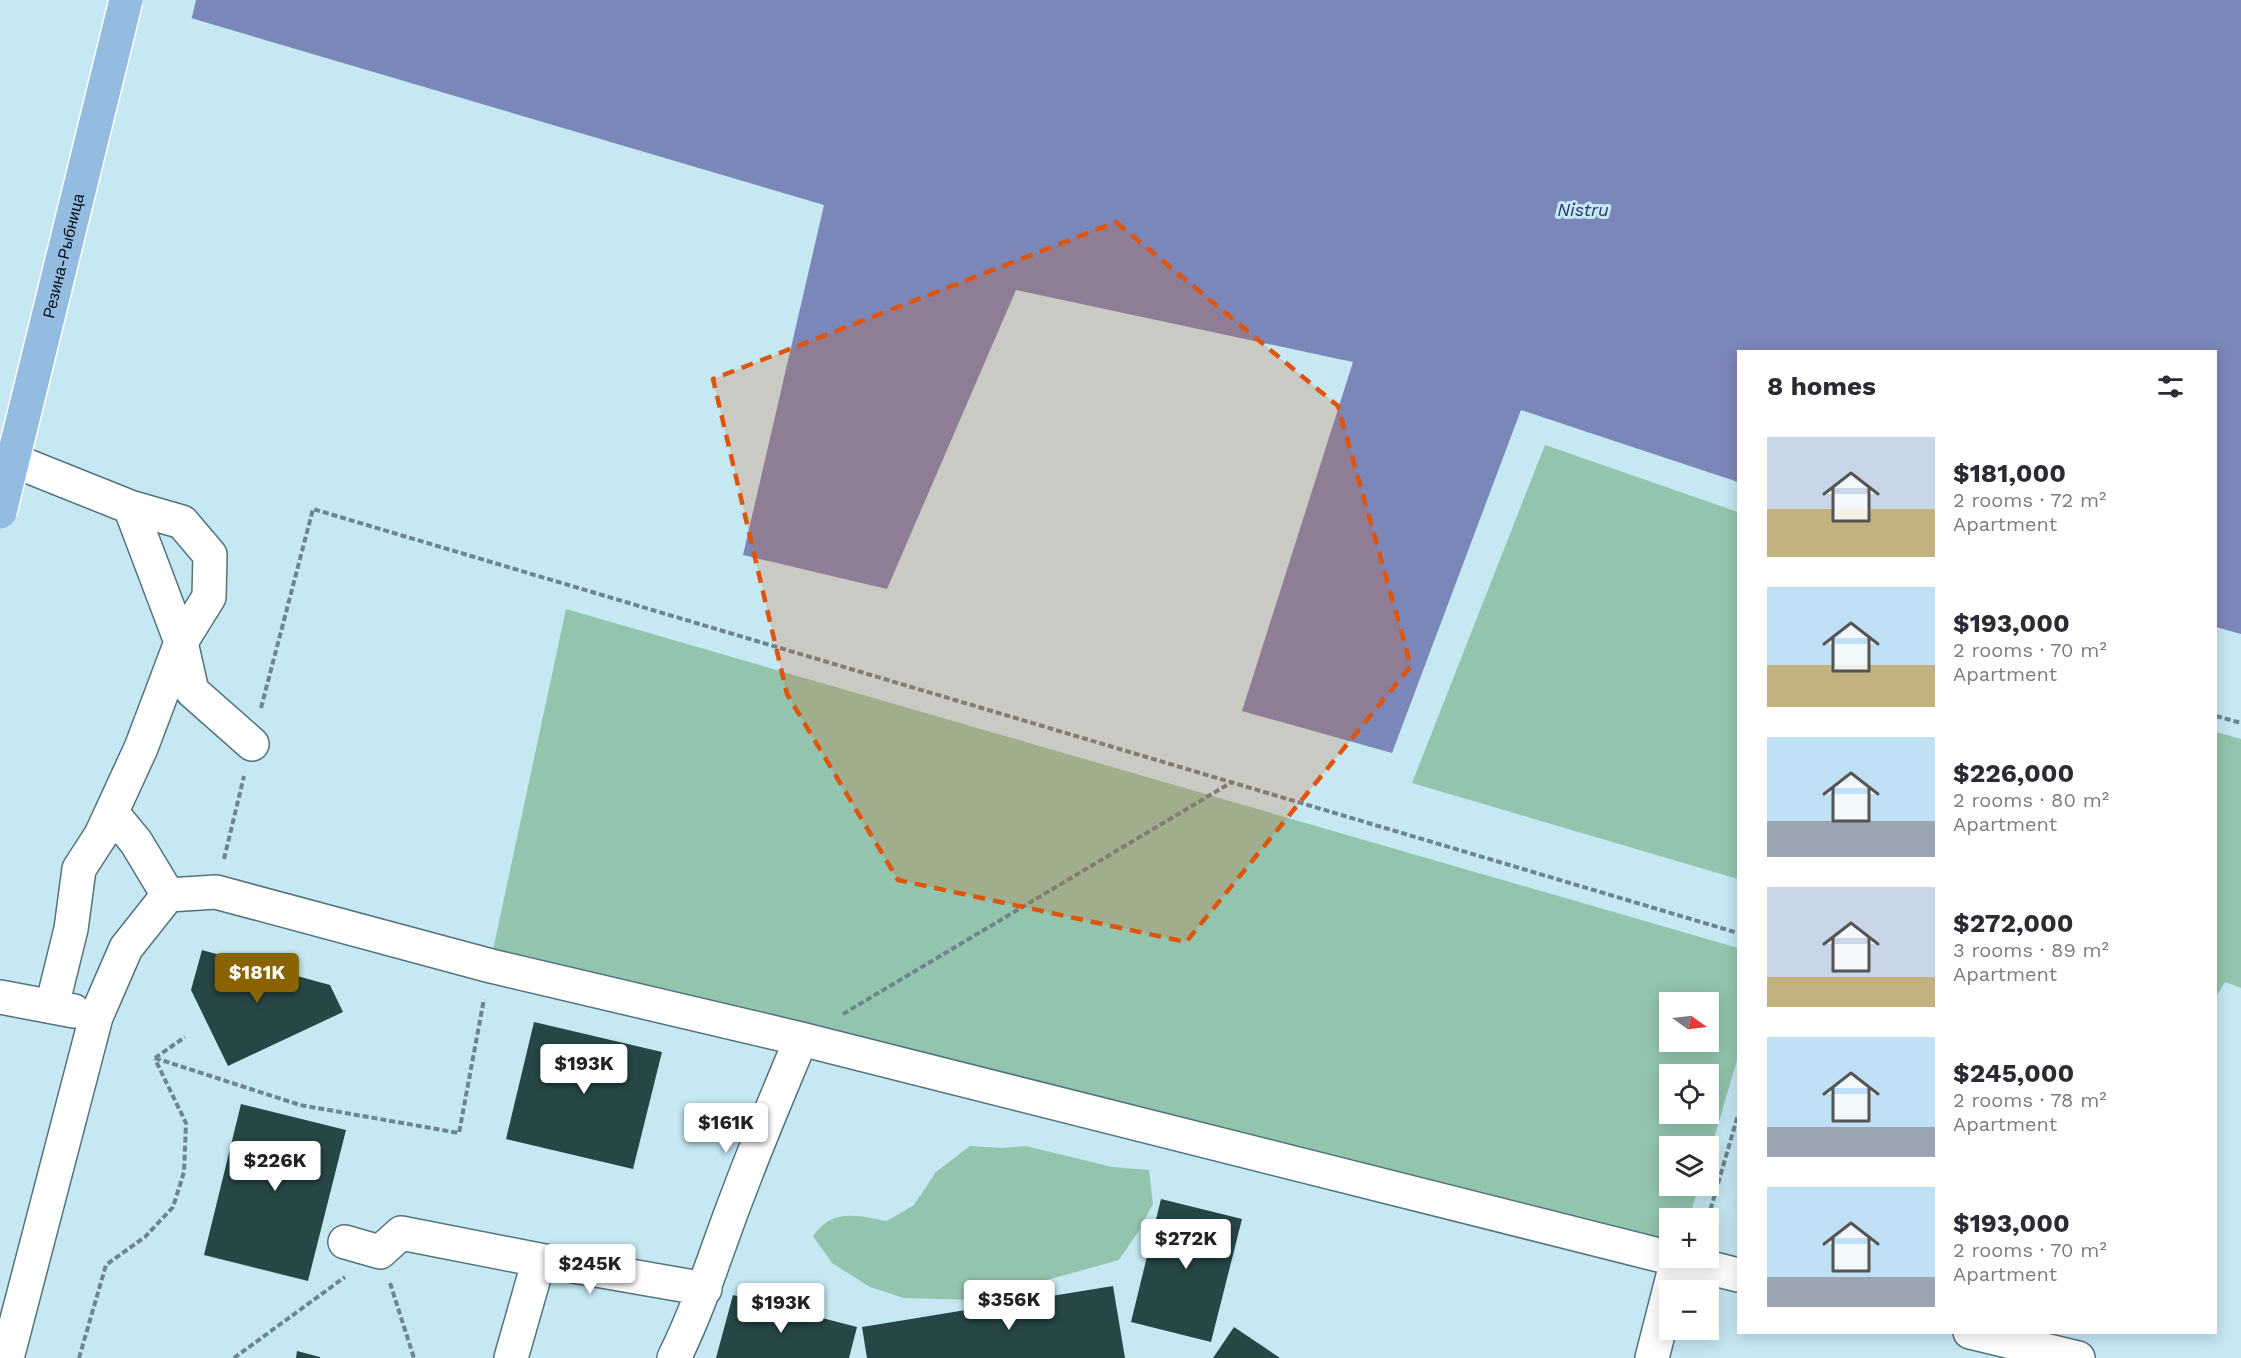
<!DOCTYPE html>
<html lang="en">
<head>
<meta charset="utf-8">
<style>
	body { margin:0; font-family:"Work Sans",sans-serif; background:#f7f7f7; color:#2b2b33; height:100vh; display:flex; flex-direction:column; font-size:22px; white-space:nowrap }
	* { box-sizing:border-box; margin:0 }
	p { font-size:20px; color:#7c7c81 }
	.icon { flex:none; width:33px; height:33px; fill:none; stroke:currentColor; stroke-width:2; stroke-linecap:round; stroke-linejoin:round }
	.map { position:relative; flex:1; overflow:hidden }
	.sheet { position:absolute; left:1737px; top:350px; width:480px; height:984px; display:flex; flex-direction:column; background:#fff; border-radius:0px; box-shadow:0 3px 15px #0003 }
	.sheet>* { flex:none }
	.needle { width:39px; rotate:104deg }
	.controls { position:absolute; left:1659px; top:992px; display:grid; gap:12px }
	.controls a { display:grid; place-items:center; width:60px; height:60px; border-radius:0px; background:#fff; box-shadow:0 3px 15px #0003; font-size:30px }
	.price { position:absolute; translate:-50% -51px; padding:0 14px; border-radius:6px; background:#fff; color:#222; font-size:20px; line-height:39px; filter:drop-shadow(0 2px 3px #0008) }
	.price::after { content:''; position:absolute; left:50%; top:36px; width:18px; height:14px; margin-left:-9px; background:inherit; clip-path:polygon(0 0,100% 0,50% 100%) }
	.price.selected { background:#8a6301; color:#fff }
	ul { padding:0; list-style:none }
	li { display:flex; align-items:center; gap:18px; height:150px; padding:0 30px }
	li span { display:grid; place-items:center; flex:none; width:168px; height:120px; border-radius:0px; color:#555 }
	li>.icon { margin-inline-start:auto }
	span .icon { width:72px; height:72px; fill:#fffc; stroke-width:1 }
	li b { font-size:26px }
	h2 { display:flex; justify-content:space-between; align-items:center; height:72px; padding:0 30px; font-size:26px }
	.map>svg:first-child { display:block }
	.green { fill:#93c5ae; fill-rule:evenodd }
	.water { fill:#7c87b9 }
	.pier { fill:#c5e8f3 }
	.building { fill:#264746 }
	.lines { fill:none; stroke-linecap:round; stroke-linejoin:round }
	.minor-casing { stroke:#53737d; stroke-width:36 }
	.path { stroke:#6e858d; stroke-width:4; stroke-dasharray:6 3; stroke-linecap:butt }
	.minor { stroke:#fff; stroke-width:33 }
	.major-bridge-casing { stroke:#fff; stroke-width:36; stroke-linecap:butt }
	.major-bridge { stroke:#94bce0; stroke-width:33 }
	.marked { fill:#dd550c; fill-opacity:0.2; stroke:#dd550c; stroke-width:4.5; stroke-dasharray:12 8; stroke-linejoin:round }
	.labels { text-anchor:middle; stroke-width:6; stroke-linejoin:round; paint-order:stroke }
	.street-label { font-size:16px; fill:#030d11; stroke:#c5e8f3 }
	.water-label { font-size:18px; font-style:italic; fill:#29306f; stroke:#c5e8f3 }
</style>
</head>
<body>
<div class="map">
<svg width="2241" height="1358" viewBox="0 0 2241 1358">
	<rect width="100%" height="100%" fill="#c5e8f3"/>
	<path class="green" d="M1545,445L1738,512V879L1412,783Z
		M566,609L1738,948V1057L1709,1155L1708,1146H1670V1185H1699L1689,1218H1670L1669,1244L493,950ZM1670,1002H1708V1041H1670ZM1670,1074H1708V1113H1670Z
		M2216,732L2241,739V988L2225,982L2216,997Z
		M970,1146L1002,1148L1026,1146L1112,1167L1149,1170L1153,1204L1138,1232L1119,1260L975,1300L904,1298L870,1287L832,1263L813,1236C833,1207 858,1216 887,1221L914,1205L936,1172Z"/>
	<path class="water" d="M130,0H2241V634L2216,627V351H1738V482L1521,410L1392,753L1242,711L1353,362L1016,290L887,589L743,555L824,205Z"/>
	<path class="pier" d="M127,0H196L191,21L129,3Z"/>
	<path class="building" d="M202,950L330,985L343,1012L228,1066L191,990Z
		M534,1022L662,1052L633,1169L506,1139Z
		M241,1104L346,1130L308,1281L204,1255Z
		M1161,1199L1242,1219L1211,1342L1131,1322Z
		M1113,1286L1125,1358H867L862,1327Z
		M733,1295L857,1327L849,1358H716Z
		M1234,1327L1280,1358H1213Z
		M297,1351L320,1357V1358H296Z"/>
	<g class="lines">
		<g class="minor-casing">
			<path id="minor" d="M0,455L130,507L182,522L210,555L209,597L181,642L141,748L101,835L79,869L71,929L52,1006
				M130,507L181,642L192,691L252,744
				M112,813L136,842L168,895
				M0,997L74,1011
				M345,1242L380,1252L401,1233L539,1260
				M1970,1332L2078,1358
				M7,1358L96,1017L126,948L168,895L216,892L491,966L801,1039L1738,1275
				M511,1358L539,1260L705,1289
				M674,1358C701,1304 717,1248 739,1192C758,1141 780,1090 801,1039
				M1652,1358L1677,1260"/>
		</g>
		<path class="path" d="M261,708L313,509L1738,933
			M2216,716L2241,723
			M224,859L244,776
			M843,1014L1232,782
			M155,1058L300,1105L459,1133L484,999
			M155,1058L185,1037
			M1708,1218L1738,1115
			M390,1283L414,1358
			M79,1358L106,1265L145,1237L173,1207L184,1172L186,1123L155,1059
			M234,1358L345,1277"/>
		<use href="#minor" class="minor"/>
		<g class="major-bridge-casing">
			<g id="major-bridge">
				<path id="s1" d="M0,512L126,0"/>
			</g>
		</g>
		<use href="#major-bridge" class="major-bridge"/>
	</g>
	<path class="marked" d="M1116,222L1338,406L1411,666L1186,942L898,880L787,694L713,379Z"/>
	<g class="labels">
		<g class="street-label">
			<text dy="6" stroke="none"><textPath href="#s1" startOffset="264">Резина-Рыбница</textPath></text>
		</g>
		<g class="water-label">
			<text x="1583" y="216">Nistru</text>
		</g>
	</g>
</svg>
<div class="controls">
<a><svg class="needle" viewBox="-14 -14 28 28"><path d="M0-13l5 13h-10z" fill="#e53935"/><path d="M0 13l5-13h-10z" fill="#7c7c81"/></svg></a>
<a><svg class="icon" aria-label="locate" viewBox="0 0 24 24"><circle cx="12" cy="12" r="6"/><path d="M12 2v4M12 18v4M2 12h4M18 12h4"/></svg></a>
<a><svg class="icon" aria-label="layers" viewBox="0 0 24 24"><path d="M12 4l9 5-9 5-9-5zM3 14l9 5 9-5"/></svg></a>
<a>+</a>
<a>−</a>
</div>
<b class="price selected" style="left:257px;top:1004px">$181K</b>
<b class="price" style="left:584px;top:1095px">$193K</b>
<b class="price" style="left:726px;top:1154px">$161K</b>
<b class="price" style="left:275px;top:1192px">$226K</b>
<b class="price" style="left:1186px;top:1270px">$272K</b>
<b class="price" style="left:590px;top:1295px">$245K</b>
<b class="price" style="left:1009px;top:1331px">$356K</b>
<b class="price" style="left:781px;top:1334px">$193K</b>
<section class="sheet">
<h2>8 homes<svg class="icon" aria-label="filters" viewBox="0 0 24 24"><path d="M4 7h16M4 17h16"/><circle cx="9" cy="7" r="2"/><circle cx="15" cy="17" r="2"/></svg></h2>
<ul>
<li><span style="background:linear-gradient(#c9d6e8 60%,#c2b280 0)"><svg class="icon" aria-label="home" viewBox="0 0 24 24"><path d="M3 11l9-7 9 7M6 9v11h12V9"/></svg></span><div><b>$181,000</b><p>2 rooms · 72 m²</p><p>Apartment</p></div></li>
<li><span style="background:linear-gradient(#bfe0f5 65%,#c2b280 0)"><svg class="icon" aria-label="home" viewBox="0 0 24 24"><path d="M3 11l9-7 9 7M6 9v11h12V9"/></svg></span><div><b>$193,000</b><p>2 rooms · 70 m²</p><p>Apartment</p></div></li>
<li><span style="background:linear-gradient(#bfe0f5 70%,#9aa5b1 0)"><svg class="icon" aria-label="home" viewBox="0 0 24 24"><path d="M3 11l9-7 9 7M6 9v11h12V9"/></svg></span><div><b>$226,000</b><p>2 rooms · 80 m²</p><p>Apartment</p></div></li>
<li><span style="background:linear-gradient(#c9d6e8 75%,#c2b280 0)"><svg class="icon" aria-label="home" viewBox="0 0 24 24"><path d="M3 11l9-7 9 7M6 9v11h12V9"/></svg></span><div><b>$272,000</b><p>3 rooms · 89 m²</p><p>Apartment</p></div></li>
<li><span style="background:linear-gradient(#bfe0f5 75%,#9aa5b1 0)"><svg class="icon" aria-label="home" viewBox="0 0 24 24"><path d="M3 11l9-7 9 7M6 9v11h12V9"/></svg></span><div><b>$245,000</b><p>2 rooms · 78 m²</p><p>Apartment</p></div></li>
<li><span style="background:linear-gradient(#bfe0f5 75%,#9aa5b1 0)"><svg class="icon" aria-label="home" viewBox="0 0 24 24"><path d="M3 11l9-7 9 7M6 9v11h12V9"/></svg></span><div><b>$193,000</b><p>2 rooms · 70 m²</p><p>Apartment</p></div></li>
</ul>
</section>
</div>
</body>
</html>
